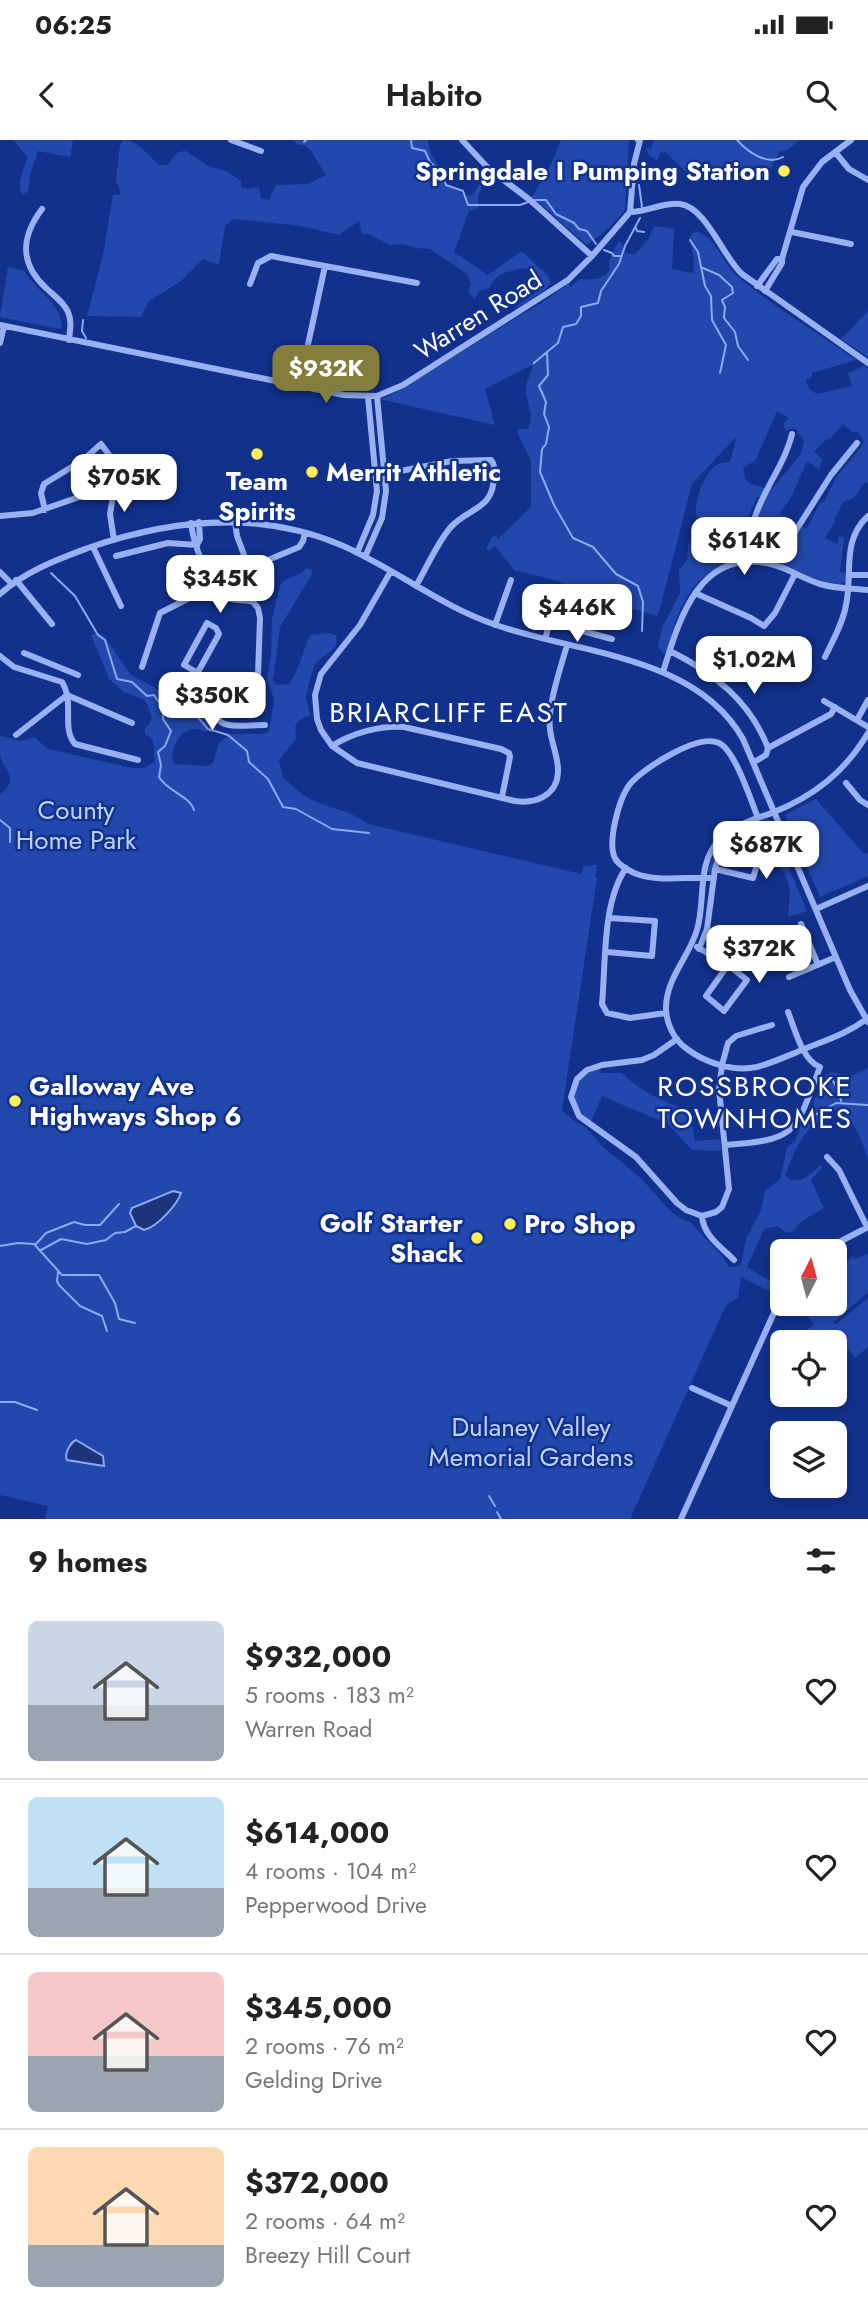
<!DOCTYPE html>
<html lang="en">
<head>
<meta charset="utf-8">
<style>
	body { margin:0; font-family:Jost,sans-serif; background:#f6f6f6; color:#222; height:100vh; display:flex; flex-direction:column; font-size:26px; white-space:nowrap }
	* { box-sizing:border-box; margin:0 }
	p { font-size:23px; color:#767676 }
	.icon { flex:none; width:38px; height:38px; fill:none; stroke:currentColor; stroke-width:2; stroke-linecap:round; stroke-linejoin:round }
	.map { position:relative; height:1379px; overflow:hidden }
	.side { display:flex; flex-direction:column; background:#fff; flex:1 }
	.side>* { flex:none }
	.needle { width:46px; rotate:6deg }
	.buttons { position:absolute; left:770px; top:1099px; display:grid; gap:14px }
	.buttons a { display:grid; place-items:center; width:77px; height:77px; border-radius:10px; background:#fff; box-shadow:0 4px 10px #0003; font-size:35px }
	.price { position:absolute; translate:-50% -60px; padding:0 16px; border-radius:14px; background:#fff; color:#222; font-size:23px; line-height:46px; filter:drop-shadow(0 2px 4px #0008) }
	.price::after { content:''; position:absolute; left:50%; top:42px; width:21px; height:16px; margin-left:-10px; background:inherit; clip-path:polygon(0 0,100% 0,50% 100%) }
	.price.active { background:#857d3b; color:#fff }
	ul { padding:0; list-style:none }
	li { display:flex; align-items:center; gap:21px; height:175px; padding:0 28px }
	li+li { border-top:2px solid #e0e0e0 }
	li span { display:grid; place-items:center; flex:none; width:196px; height:140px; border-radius:10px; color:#555 }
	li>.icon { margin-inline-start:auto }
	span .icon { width:84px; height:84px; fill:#fffc; stroke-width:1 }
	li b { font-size:30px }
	h2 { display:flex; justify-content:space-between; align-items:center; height:84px; padding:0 28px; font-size:30px }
	.status { display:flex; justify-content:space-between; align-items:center; height:49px; padding:0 35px; background:#fff; direction:ltr }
	.status svg { height:19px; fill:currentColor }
	header { display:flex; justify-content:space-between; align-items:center; height:91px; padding:0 28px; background:#fff; font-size:32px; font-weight:600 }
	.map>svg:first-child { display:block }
	.green { fill:#2248ad }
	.water { fill:#1d347a; stroke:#8ba9f5; stroke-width:2 }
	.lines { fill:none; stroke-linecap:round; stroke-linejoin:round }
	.stream { stroke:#8ba9f5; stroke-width:2 }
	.minor { stroke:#99b1f2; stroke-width:6 }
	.poi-dot { fill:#ffed5a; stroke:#11318d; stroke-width:2.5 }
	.labels { text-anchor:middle; stroke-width:5; stroke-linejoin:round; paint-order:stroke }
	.poi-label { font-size:26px; font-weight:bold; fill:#fff; stroke:#11318d; text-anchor:start }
	.street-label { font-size:26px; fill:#fff; stroke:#11318d }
	.park-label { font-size:26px; fill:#c0d1fd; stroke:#11318d }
	.neighbourhood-label { font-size:28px; letter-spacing:2px; fill:#fff; stroke:#11318d }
</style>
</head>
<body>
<div class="status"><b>06:25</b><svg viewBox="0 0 49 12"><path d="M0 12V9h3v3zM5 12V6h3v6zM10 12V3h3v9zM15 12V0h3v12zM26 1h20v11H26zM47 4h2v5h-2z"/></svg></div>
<header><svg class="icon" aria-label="back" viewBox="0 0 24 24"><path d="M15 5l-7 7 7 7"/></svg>Habito<svg class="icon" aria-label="search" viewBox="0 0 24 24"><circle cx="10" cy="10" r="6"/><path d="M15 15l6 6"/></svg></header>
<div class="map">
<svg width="868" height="1379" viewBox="0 0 868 1379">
	<rect width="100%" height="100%" fill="#11318d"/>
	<path class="green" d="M13,0H71L73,2L70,17L38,11L30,35L28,51L22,55C17,42 23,30 28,17Z
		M123,0C138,0 149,16 159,25H167L178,12L186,11L208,26L226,31L241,41V47L248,49L259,47L261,58L269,60L276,45L308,44L326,35L310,10L305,5H298L293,0H428C428,18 442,24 446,43L466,56L472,55L486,35L487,37L478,56V68L469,71L454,112L488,135L520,112L524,113L548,136L551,142L546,149L514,170C520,160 534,158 539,147L533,142V134L528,129L521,128C504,135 500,129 489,148C478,153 482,146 475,159L468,153L471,143L467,134L430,109L416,108L404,104L390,105L369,94H362L359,81L339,95L301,86L234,79L225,86L219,125L203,119L181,141L149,161L141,177L87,176L103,115L113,55L121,54L116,40L120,5Z
		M561,0H629L625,70L609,88L587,105L532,57L551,24Z
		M654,0H800L787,10L779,12L771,28L761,35L742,31L731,25L703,35L692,31L686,32L665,12L660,13L657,21L649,15L646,9L651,8Z
		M654,86L674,89L672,129L693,133L694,122L690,98L694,91C717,96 721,122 737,136C773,167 817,192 856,220L812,233V237L806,240L809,249L817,254L852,246L848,233L864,226L868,228V343L865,342L854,358L843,362L834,380L835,381L825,398L837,404L839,396L844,398L840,432L846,433L845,442C827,451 798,431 781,424L779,421L783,413L802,387L807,388L820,363L824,362L837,336L862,306L864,301L858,292H852L843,284L830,299L828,298L814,311L823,320L819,329L807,321L791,357L780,373L797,385L771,420H761L755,416L754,406L758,376L766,356L801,314L804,301L796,289L792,288L786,291L783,284L789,278L777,271L756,320L743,328L745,338L749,343L765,348L760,357H757L748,376L747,418C704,427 686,448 673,489C670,498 671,507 664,514L658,507L662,488L680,453L679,430L687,421L688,404C692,401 698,399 701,394C705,386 697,381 696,373C695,359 705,329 719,324C722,322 726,323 730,322L737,296L692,344L658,476L580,455L558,441L514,430L495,406L489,411L486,409L492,397L496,396L498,399L531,367V321L517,292L519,289H528C536,273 525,264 526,248C526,239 533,234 532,225L485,249L495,285L379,259L387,257C424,236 459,213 495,191C520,175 546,162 569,143L571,147L580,139C593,140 601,140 610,130L609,121L618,102H621L626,113L634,115L648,100Z
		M8,127L24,131C36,151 61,162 62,188L59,189L0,177Z
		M868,171V217L841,199Z
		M306,428L312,430L311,436L280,487L273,540L276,545L289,544C299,531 303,510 310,495L329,493L336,495C340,512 323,513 315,525C312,529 306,555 306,558C307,564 310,570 310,575C294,583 295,581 296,599L279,620L283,638C293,645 299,653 310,659C330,669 350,670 368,684L581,734L584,726L597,725L595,737L597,738L562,970L573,980L586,988L603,1007L643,1040L668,1069L679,1078L691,1083L722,1116L729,1127H735L741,1124L746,1099L761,1070L765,1051L780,1039L787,1008L796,999L800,986L810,970L826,935L832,932L846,935L847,938L868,928V1018L859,995L843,967C809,983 797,999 786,1035L790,1040C804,1042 811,1034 820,1025L823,1027L811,1040L824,1068L802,1081L793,1091L786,1093L778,1086L764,1089C758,1102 753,1114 747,1127L777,1145L773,1153L741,1137L738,1158L726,1165L630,1379H45L48,1366L0,1355V655C21,636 4,634 0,614C0,608 0,601 0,596L21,601L34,597L48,609L132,628H144L155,622C152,610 158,600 145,594V588L150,583L152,577L147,564L143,559L124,552L109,539L91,495L98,493L104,496L131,535L172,557L191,560L197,563L217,588L212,592C206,592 200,589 195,589C181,588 172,607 172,618L175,624L208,626L213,623L219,603L230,594H263L269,592L274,559L267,539L271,516L272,479L280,445L284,440L302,433Z
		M816,659L864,714L868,713V736L820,757L785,675Z
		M768,678L807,771L788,777L790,748L781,726L727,703L717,717L711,734L708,732C714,699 741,690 768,678Z
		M600,928L601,933H622C639,950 665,964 689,969L695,1001L720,999L721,1011L692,1010L668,984L602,956L591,982C565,964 572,937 600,928Z
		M868,1114V1152L833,1183L836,1184L868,1158V1207L855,1218L849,1210L835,1220V1202H814L807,1190L814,1184L797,1164H835V1131L853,1116L855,1119Z"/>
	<path class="water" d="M315,215L349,232L350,244L346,245L343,242L314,235L312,222Z
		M173,1051L181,1053C177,1065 157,1087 144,1090L136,1086L130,1073L132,1068Z
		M76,1300L103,1316L104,1326L67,1320C64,1314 70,1303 76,1300Z"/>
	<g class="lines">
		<path class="stream" d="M411,0L412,8L425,11L430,22L442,34L446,45L463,51L468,65H520L528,62
			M737,0C748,12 767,26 783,17
			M636,1V0
			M304,2L306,0
			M639,45L642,67
			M535,60H546L556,74L574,83L579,89L587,91L596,104
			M640,78L625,106L619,124L601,151L598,163L581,167V176L576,184L563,187L558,203L547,212L548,235L539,246L546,262L544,274L549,287L546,304L542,309L540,332L554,365L573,398L593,407L616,434L638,446L643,462L642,491
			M636,88L637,91L644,92
			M690,100L698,112L705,146L711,156L712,180L726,205L720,233
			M604,110L612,113L614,116H621
			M703,128L719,135L732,147L733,153L722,160L725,167L724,178L735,192L738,206L748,220
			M83,180L82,191L86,198
			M534,223L547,212
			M51,433L75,456L98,495L105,500L117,539L132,542L147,556L154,555L158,561L164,564L188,566L208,589L228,595L247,611L249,622L268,639L283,667L296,669L332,689L369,693
			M164,565L163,579L171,591L165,606L158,612L161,625L159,637C168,652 190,656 194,670
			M0,680L10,688V702
			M830,936L839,951L841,961
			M813,976L836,963L868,965
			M36,1104L46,1093L74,1082L85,1085H100L119,1064
			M0,1106L18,1103L34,1104L62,1135H99L115,1163L119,1179L135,1183
			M41,1110L61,1099L87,1104L106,1100L115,1093L125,1092L136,1086
			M58,1132L57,1141L59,1145L80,1166L102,1176L107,1191
			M0,1262H15L37,1270
			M489,1356L495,1366
			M497,1372L501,1379"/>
		<path class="minor" d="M231,0L261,11
			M462,0L489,29L530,60L592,116
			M835,12L849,29L868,40
			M42,69C21,97 19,123 46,148C53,155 64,162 68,172C72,181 70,190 69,200
			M630,72C647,72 663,62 680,64C706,67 723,117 742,134L868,223
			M792,92L851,104
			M782,119L803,47L822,22L851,0
			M250,144L258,123L271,116L417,143
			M757,146L777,119H782V123L765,151
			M0,185L344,255L377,256L403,245L568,140L592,116L630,72L634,24L640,0
			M0,203L4,186
			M299,246L325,126
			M385,334L452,321L491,320C495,325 494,328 494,335C494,371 468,367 450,388C436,405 427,427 416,446
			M45,370L41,353L44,344L83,320L101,304L118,327L110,374L114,400
			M0,376L33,373L108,347H114
			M235,382L237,396L249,428L299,407L303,401L305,393
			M191,383C193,402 208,446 226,457C234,462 244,459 253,462L258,468L260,478L258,535L252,546L242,551L226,549L184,525L207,483L216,488L219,494L198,532
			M197,405L200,399L199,382
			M93,407L121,466
			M357,413L373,375L377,351L368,257
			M116,416L168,403L197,405
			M365,417L382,378L386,351L377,256
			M750,422C750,406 750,389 756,374C766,346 785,323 792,294
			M774,425L831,335L857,303
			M391,431L360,485L321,534L315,555L317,579L321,590L332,606L357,623L515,661C535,664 557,656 558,632C559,614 547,597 550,574C552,551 561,527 567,505
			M0,432L12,444
			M849,435H868
			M16,440L52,484
			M695,453L751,478L764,486L775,473L795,434
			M0,454C26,431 56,420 88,408C171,379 258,370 341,405C394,428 440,466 496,485C578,514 696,515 743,599L850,850L868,882
			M549,482L612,499
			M495,485L511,440
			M545,499L554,468L565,457
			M670,511C714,533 750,561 768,608L766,615L754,622
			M24,513L78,535
			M0,516L14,527L62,542C75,563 61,588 75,604L138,620
			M825,517C833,500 843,483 846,465C853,433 841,401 868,376
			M142,527L160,473L215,445
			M663,532C679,480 699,407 771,424C788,428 803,439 820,444C836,449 852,448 868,450
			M226,549C201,594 233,585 265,585
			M824,561L868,587
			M857,580L868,560
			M868,593C845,632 814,656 772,673C755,679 734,685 720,699C696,723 706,760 697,790C689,817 666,838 666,868C666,883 674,900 687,909C706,923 733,932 757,927C772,923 787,916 802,910C826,900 847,894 868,878
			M16,595L67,555L132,583
			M332,606C352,593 381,585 404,587L501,609L509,613L510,617L502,657
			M768,608L831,574L835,567
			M846,643L860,660L868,665
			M626,728C602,763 606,822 602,864L607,873L630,878L666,873
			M713,738C687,736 659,743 634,733C628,730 620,726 616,720C606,705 619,658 630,644C644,628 698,593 719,603C735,610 751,661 758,678
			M816,769L868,746
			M801,784L818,825
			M697,807L728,825L747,840L724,871L706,856L728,825
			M699,809L707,789L715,729L753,738L758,722L727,708L718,720L715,729
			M607,812L652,816L655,781L610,778
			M789,837L836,817
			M677,899L654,915L642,920L602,925L587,930L577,939L571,957L579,976L636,1017L677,1063L686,1070L702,1076L716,1072L722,1067L729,1049L719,949L722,925L728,903L736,896L772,885
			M725,1005C798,1000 795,993 820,927C802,920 795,889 788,872
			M827,1017L839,1030L867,1087
			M702,1076C703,1095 721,1107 734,1120
			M822,1111L868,1087
			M692,1248L732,1266
			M681,1379L782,1155"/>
	</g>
	<g class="poi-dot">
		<circle cx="784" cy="31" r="7"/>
		<circle cx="257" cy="314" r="7"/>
		<circle cx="312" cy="332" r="7"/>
		<circle cx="15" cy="961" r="7"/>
		<circle cx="510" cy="1084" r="7"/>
		<circle cx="477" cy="1098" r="7"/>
	</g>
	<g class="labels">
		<g class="poi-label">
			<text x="770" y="40" text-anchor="end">Springdale I Pumping Station</text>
			<text x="326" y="341">Merrit Athletic</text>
			<text x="257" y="350" text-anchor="middle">Team<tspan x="257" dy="30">Spirits</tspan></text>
			<text x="29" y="955">Galloway Ave<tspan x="29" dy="30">Highways Shop 6</tspan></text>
			<text x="463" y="1092" text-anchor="end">Golf Starter<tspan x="463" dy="30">Shack</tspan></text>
			<text x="524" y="1093">Pro Shop</text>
		</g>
		<g class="street-label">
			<text transform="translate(478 175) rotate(-32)" y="9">Warren Road</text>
		</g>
		<g class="park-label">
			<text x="76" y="679">County<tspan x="76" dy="30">Home Park</tspan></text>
			<text x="531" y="1296">Dulaney Valley<tspan x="531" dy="30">Memorial Gardens</tspan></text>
		</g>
		<g class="neighbourhood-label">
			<text x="449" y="582">BRIARCLIFF EAST</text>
			<text x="755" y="956">ROSSBROOKE<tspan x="755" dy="32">TOWNHOMES</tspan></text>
		</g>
	</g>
</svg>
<div class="buttons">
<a><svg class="needle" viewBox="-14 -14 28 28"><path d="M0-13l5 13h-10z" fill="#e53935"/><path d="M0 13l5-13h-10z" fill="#767676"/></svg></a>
<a><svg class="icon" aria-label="locate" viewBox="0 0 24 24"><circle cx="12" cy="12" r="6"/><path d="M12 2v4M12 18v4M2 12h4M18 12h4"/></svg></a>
<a><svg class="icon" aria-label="layers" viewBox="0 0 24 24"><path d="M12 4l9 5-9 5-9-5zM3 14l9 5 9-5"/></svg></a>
</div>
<b class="price active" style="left:326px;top:265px">$932K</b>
<b class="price" style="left:124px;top:374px">$705K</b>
<b class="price" style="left:744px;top:437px">$614K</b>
<b class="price" style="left:220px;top:475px">$345K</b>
<b class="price" style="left:577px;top:504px">$446K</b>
<b class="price" style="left:754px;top:556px">$1.02M</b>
<b class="price" style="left:212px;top:592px">$350K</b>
<b class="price" style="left:766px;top:741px">$687K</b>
<b class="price" style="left:759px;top:845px">$372K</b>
</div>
<section class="side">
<h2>9 homes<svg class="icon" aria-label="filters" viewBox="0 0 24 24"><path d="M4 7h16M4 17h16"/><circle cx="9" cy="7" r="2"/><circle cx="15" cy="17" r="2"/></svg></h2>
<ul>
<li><span style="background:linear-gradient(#c9d6e8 60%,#9aa5b1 0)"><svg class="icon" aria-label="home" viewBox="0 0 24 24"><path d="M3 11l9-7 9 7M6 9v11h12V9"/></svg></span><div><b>$932,000</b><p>5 rooms · 183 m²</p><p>Warren Road</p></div><svg class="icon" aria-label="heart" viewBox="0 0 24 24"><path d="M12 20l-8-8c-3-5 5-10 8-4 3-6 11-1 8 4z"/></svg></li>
<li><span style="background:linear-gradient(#bfe0f5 65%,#9aa5b1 0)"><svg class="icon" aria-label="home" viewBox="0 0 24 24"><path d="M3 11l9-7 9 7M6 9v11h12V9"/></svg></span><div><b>$614,000</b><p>4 rooms · 104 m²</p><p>Pepperwood Drive</p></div><svg class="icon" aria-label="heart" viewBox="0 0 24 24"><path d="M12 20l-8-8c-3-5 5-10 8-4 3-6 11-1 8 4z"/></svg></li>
<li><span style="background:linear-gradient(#f6c9c9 60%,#9aa5b1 0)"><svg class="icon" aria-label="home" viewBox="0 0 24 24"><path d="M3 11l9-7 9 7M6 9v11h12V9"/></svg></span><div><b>$345,000</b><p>2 rooms · 76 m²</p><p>Gelding Drive</p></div><svg class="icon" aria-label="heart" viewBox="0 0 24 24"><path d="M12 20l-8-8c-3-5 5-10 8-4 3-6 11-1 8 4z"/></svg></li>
<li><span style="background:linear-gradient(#ffd9b3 70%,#9aa5b1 0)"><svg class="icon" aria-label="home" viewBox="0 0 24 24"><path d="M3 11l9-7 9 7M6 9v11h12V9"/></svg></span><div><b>$372,000</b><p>2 rooms · 64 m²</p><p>Breezy Hill Court</p></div><svg class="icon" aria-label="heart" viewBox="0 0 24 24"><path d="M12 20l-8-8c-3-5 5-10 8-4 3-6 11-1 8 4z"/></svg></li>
</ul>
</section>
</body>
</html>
